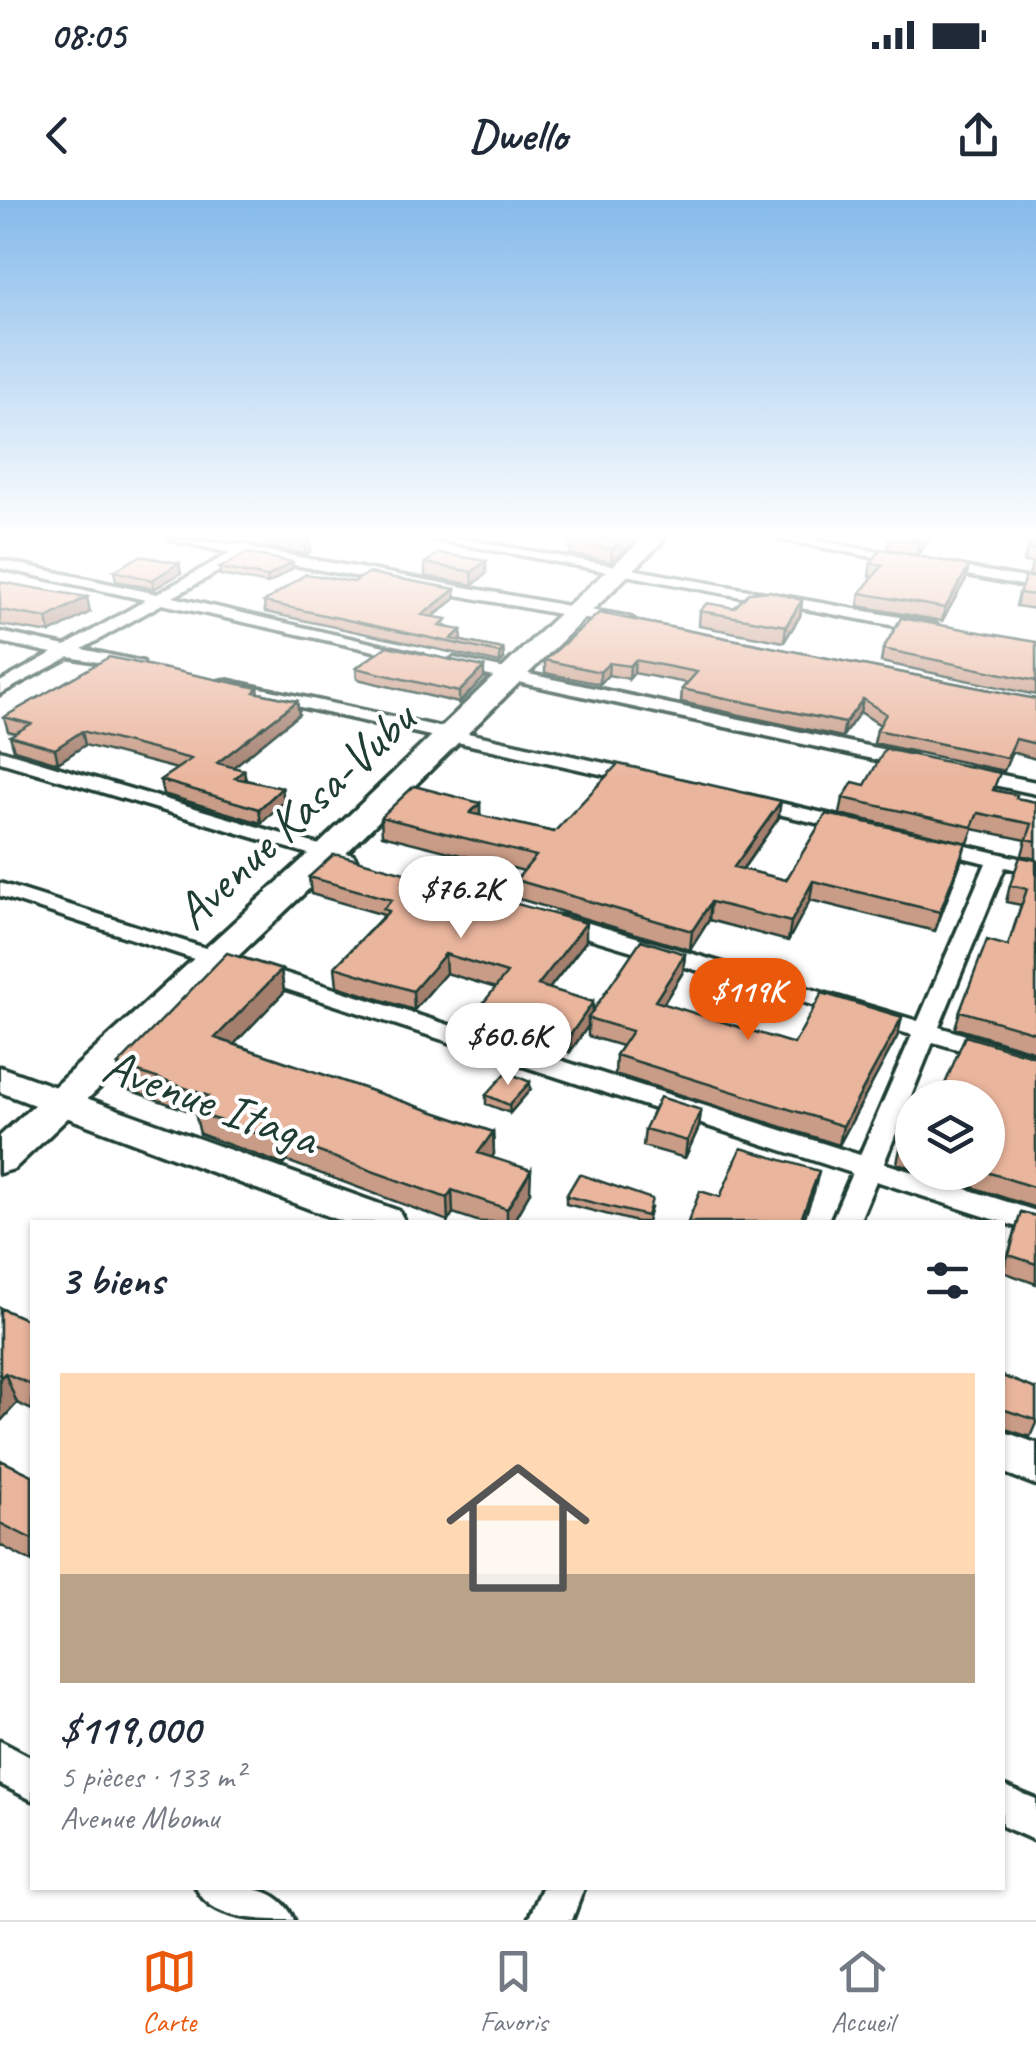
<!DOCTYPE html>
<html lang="fr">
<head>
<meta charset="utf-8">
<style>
	body { margin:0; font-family:Caveat,sans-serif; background:#f2f2f3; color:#1f2937; height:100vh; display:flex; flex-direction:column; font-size:38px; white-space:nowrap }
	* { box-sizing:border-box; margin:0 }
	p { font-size:32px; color:#747a83 }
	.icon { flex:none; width:55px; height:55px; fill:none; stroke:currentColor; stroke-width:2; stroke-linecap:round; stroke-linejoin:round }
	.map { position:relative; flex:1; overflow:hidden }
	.details { position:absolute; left:30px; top:1020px; width:975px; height:670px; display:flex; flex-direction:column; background:#fff; border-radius:0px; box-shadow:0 2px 8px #0004 }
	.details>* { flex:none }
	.controls { position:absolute; left:895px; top:880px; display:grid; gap:20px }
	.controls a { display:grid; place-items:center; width:110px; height:110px; border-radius:50%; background:#fff; box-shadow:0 2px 8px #0004; font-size:50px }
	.price { position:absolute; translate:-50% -85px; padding:0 22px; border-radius:35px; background:#fff; color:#222; font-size:32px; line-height:65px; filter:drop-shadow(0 2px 5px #0008) }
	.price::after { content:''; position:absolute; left:50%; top:60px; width:30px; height:22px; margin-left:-15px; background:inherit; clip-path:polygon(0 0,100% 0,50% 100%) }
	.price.active { background:#ea580c; color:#fff }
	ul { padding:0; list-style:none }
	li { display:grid; align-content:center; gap:20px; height:530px; padding:0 30px }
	li span { display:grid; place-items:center; height:310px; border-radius:0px; color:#555 }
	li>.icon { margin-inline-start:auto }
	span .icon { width:180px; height:180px; fill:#fffc; stroke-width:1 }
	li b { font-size:42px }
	h2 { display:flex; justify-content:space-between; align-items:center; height:120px; padding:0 30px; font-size:42px }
	.status { display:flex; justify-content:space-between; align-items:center; height:70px; padding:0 50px; background:#fff; direction:ltr }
	.status svg { height:28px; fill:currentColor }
	header { display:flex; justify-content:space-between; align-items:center; height:130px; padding:0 30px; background:#fff; font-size:45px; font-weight:800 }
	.tab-bar { display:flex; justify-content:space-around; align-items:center; height:140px; border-top:2px solid #e0e1e3; background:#fff; font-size:28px; color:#747a83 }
	.tab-bar a { display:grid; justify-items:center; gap:5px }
	.tab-bar .active { color:#ea580c }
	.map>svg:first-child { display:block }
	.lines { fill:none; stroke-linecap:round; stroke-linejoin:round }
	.street-casing { stroke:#1f3d34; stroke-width:7 }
	.secondary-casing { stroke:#1f3d34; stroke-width:7 }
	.primary-casing { stroke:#1f3d34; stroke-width:7 }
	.street { fill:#fff; fill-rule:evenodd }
	.secondary { fill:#fff; fill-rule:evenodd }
	.primary { fill:#fff; fill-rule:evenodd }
	.wall { fill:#c99c87; stroke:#1f3d34; stroke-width:2.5 }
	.shaded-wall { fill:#a47f6e; stroke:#1f3d34; stroke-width:2.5 }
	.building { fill:#eab59d; stroke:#1f3d34; stroke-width:2.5 }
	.labels { text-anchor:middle; stroke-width:8; stroke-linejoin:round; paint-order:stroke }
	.street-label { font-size:50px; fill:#1f3d34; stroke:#fff }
</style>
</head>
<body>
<div class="status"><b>08:05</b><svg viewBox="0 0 49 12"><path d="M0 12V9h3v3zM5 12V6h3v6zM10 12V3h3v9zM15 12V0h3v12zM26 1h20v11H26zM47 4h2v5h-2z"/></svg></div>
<header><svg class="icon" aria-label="back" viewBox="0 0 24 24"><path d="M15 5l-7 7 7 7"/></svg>Dwello<svg class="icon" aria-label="share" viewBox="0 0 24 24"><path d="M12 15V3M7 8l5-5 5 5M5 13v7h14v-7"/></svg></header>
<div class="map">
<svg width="1036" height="1720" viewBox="0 0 1036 1720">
	<rect width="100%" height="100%" fill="#fff"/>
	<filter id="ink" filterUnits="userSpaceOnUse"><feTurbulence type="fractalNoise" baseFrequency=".01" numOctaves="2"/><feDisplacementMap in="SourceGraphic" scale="20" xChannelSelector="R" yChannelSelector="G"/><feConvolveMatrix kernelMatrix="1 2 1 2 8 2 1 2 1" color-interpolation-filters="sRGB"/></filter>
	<g filter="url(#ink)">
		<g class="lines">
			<g class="street-casing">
				<path id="street" d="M169,339L248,345L255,349L629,417L637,422L629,427L246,356L173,397L423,455L415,460L162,404L82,449L143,462V470L69,457L0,494V482L52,453L0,442V432L65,446L146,400L0,368V360L157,394L230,353Z
					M434,339H463L933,423L941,428L933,433Z
					M778,339H808L1036,380V388Z
					M454,458L914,556L923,562L914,568L448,467L446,463Z
					M225,480L645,572L654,578L645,584L219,489V481Z
					M0,550L353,655L356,659L346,665L339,663L0,562Z
					M968,568L1036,582V594L961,578V570Z
					M747,595L861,622L864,626L854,632L740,605L737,601Z
					M932,638L1036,662V674L1005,667L939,827L1036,856V872L933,842L884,963L1036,1011V1033L876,981L859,1022H831L852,973L0,696V683L860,955L912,835L549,726L546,721L549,716H565L918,821L986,663L925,648L922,644Z
					M0,1541L32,1558V1600L0,1584Z
					M1002,1585L1036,1599V1641L1002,1626Z
					M196,1688C231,1686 278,1681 294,1720C257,1720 212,1720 196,1688Z
					M542,1688H584L572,1720H528Z"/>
			</g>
			<g class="secondary-casing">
				<path id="secondary" d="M0,867L399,1011L405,1022H344L0,892Z
					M1002,1231L1036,1243V1285L1002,1272Z"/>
			</g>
			<g class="primary-casing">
				<path id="primary" d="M643,339H665L338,661L14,969L0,973V936L316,647L566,407Z"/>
			</g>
			<use href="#street" class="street"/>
			<use href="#secondary" class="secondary"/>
			<use href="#primary" class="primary"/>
		</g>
		<path class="wall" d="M265,339H310L311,351L306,354L266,347Z
			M574,339H638L611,362L570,354V342Z
			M889,339H931L917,355L887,349Z
			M1036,339V377L1029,375L1032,363L1024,362L1027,349Z
			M486,361V374L473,385L425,376V363Z
			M292,362L293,368L268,384L220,375V368Z
			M179,363L181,373L154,389L116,381L114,371Z
			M871,363L966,379L942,421L858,406L860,393L873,377L869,376Z
			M1036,378V409L1016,406L1019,393Z
			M0,382L90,412L50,433L0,425Z
			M354,382L456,398L433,417L447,427L461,441L503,449L504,459L500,463L265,412L264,402Z
			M802,400L800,416L784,442L699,426L700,411Z
			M599,413L1036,499V559L1012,552L1004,571L874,543L877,530L880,525L860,512L842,537L681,502L682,489L687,483L634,473L629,479L608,475L600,484L545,473V460Z
			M1036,442V495L881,462L883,449Z
			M356,468L484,478L459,503L357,479Z
			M258,488L259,493L297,501L299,514L232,567L244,570L246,580L282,588L284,602L261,623L163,594L160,580L177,569L85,545L58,563L14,550L10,536L16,533L8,531L4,517Z
			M865,585L995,590L1016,598L1036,602V659L1022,655L1026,640L973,629L968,643L840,614L843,598Z
			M480,603V616L554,632L778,619L743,669L786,680L961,661L935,731L810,700L788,741L709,720L690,750L516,698V680L524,671L382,635L381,617Z
			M1036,660V852L955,828L960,811L1008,746L1021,705L1006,702L1010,685Z
			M309,677L586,741L549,789L593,802V812L685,754L683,772L663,804L794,844L898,835L839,945L615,874L616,855L622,846L588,836V826L570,852L512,834L508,840L477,830V811L496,788L446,773L414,810L337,786L335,767L384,715L311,694Z
			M281,770L284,792L234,844L493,932L494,954L492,957L530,992L513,1022H480L453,1013L448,1021L287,961L284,965L200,934L195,913L123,888L118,865Z
			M1036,857V1008L926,972H988V898H941L945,884Z
			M530,890L510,913L486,904V895Z
			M701,910L699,927L685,958L643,946L645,929Z
			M912,923V968L897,963L901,945Z
			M566,996L651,1008L647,1022H637L566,1004Z
			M1021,1012L1036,1016V1084L1003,1072Z
			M0,1108L32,1122V1210L17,1203L0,1222Z
			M1002,1176L1036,1189V1223L1030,1237L1002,1228Z
			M0,1260L32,1275V1362L0,1345Z"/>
		<path class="shaded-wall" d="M310,339L311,351L306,354L304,342Z
			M624,339H638L611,362L612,349Z
			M922,339H931L917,355L919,342Z
			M486,361V374L473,385L472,372Z
			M292,362L293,368L268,384L267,377Z
			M179,363L181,373L154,389L152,380Z
			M969,366L966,379L942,421L945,408Z
			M455,389L456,398L422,425V415Z
			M87,397L90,412L50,433L47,418Z
			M802,400L800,416L784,442L786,426Z
			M461,430L462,440L458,444L451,439Z
			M503,449L504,459L500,463V453Z
			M635,460L634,473L629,479L630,466Z
			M609,463L608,475L600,484V472Z
			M484,467V478L459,503V492Z
			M863,499L860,512L842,537L845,523Z
			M297,501L299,514L220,578L217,563Z
			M82,531L85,545L58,563L55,549Z
			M244,570L246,585L235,578Z
			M282,588L284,602L261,623L259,609Z
			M781,601L778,619L731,685L734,667Z
			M480,603V621L470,613Z
			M966,643L961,661L935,731L940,712Z
			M813,681L810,700L788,741L791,722Z
			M711,702L709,720L690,750L692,731Z
			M586,723V741L537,804L538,785Z
			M445,754L446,773L414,810L413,791Z
			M685,754L683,772L654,819L655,801Z
			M281,770L284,792L219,860L215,838Z
			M593,802L592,819L588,818V826L570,852L571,834Z
			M512,816V834L508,840V821Z
			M902,817L898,835L839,945L843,926Z
			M530,882V890L510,913L509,905Z
			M701,910L699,927L685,958L687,941Z
			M493,932L494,954L479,976L478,953Z
			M283,939L287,961L284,965L281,942Z
			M531,970L530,992L513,1022H507V1009Z
			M819,971L814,992L803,1022H800Z
			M452,990L453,1013L448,1021L447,998Z
			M5,1173L17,1203L0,1222V1178Z"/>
		<path class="building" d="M574,339H624L612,349L570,342Z
			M901,339H922L919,342Z
			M1033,339H1036V350L1027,349Z
			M881,349L969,366L945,408L860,393L883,365L871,363Z
			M246,353L292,362L267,377L220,368Z
			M439,353L486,361L472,372L425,363Z
			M140,356L179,363L152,380L114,371Z
			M368,373L455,389L422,415L447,419L439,426L461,430L451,439L503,449L500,453L264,402L306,374L354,382Z
			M1026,376L1036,378V395L1019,393Z
			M0,382L87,397L47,418L0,410Z
			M770,391L802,400L786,426L700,411L707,403L734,408L749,393Z
			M599,413L1036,499V544L1016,539L1007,558L877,530L886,514L863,499L845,523L682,489L697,472L635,460L630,466L609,463L600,472L545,460Z
			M901,418L1036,442V481L883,449Z
			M387,446L484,467L459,492L356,468Z
			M109,457L258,488L254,492L297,501L217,563L244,570L235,578L282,588L259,609L160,580L191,559L82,531L55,549L10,536L31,524L4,517Z
			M885,549L1000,573L993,590L1017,595L1016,598L1036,602V641L1027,639L1032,624L978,613L972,627L843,598L853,582L865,585Z
			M618,564L781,601L734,667L786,680L826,614L966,643L940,712L813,681L791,722L711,702L692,731L516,680L536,656L381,617L414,586L480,603L470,613L554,632Z
			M333,655H339L586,723L538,785L593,802L571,834L512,816L508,821L477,811L507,773L445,754L413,791L335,767L389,711L383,709L392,700L309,677Z
			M1020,657L1036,660V833L960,811L987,740L1008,746L1027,689L1010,685Z
			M641,740L685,754L655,801L794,844L822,793L902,817L843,926L616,855L632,831L588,818Z
			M227,753L281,770L215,838L493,932L478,953L531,970L507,1009L452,990L447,998L283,939L281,942L195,912L209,896L118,865Z
			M965,836L1036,857V988L987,972L988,898H959L963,890L945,884Z
			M507,872L530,882L509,905L486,895Z
			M660,897L701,910L687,941L645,929Z
			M911,922L912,923V949L901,945Z
			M741,948L819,971L800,1022H688L700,991L720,997Z
			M579,974L652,999L647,1016L566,996Z
			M1021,1012L1036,1016V1064L1009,1055Z
			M0,1108L32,1122V1185L5,1173L0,1178Z
			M1002,1176L1036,1189V1220L1002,1209Z
			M0,1260L32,1275V1339L0,1323Z"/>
	</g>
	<linearGradient id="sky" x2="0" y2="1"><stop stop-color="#85baea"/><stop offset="0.58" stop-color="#fff"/><stop offset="1" stop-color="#fff" stop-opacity="0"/></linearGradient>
	<rect width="1036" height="580" fill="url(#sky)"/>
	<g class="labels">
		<g class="street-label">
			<text transform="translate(294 614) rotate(-43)" y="18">Avenue Kasa-Vubu</text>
			<text transform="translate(211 900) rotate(20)" y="18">Avenue Itaga</text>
		</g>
	</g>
</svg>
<div class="controls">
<a><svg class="icon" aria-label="layers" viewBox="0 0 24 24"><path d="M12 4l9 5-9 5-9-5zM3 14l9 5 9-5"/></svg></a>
</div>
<b class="price" style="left:461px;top:741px">$76.2K</b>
<b class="price active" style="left:748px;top:843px">$119K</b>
<b class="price" style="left:508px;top:888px">$60.6K</b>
<section class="details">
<h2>3 biens<svg class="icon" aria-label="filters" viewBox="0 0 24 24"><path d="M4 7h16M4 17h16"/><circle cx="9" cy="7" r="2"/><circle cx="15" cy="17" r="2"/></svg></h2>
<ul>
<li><span style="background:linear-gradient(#ffd9b3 65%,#b9a48a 0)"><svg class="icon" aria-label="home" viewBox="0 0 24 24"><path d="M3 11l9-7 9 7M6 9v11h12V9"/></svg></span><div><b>$119,000</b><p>5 pièces · 133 m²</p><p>Avenue Mbomu</p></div></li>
</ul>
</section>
</div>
<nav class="tab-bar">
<a class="active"><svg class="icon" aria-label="map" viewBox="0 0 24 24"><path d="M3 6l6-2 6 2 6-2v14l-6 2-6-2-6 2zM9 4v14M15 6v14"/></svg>Carte</a>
<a><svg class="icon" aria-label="saved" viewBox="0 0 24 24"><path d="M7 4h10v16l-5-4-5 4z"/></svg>Favoris</a>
<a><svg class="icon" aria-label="home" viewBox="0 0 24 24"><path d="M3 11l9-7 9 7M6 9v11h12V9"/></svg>Accueil</a>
</nav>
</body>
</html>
